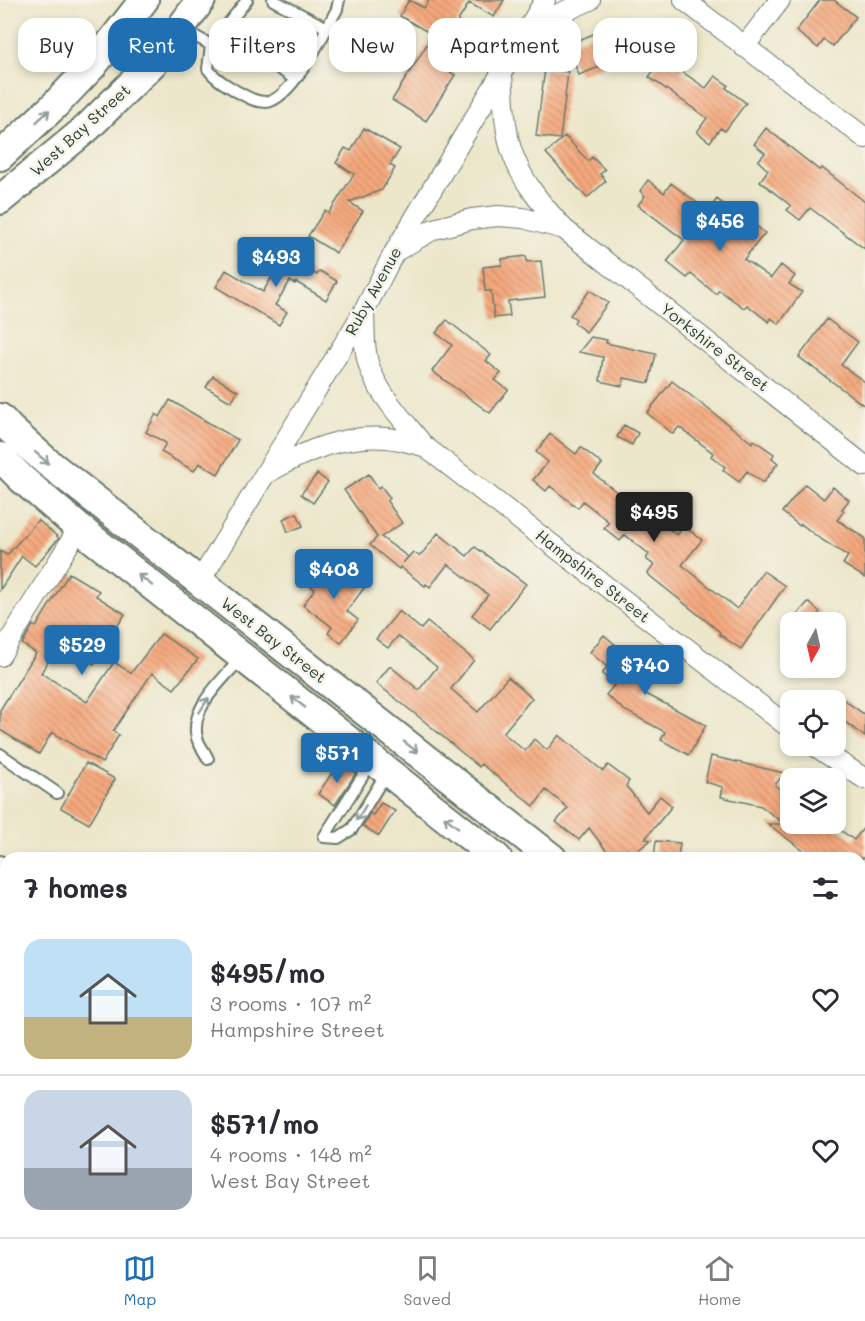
<!DOCTYPE html>
<html lang="en">
<head>
<meta charset="utf-8">
<style>
	body { margin:0; font-family:Mali,sans-serif; background:#f7f7f7; color:#2b2b33; height:100vh; display:flex; flex-direction:column; font-size:22px; white-space:nowrap }
	* { box-sizing:border-box; margin:0 }
	p { font-size:20px; color:#7c7c81 }
	.icon { flex:none; width:33px; height:33px; fill:none; stroke:currentColor; stroke-width:2; stroke-linecap:round; stroke-linejoin:round }
	.map { position:relative; flex:1; overflow:hidden }
	.sheet { position:absolute; left:0px; top:852px; width:866px; height:386px; display:flex; flex-direction:column; background:#fff; border-radius:18px 18px 0 0; box-shadow:0 3px 9px #0003 }
	.sheet>* { flex:none }
	.hud { position:absolute; left:18px; top:18px; width:830px; height:54px; display:flex; gap:12px }
	.needle { width:39px; rotate:188deg }
	.tools { position:absolute; left:780px; top:612px; display:grid; gap:12px }
	.tools a { display:grid; place-items:center; width:66px; height:66px; border-radius:12px; background:#fff; box-shadow:0 3px 9px #0003; font-size:30px }
	.price { position:absolute; translate:-50% -51px; padding:0 14px; border-radius:6px; background:#1f6fb2; color:#fff; font-size:20px; line-height:39px; filter:drop-shadow(0 2px 3px #0008) }
	.price::after { content:''; position:absolute; left:50%; top:36px; width:18px; height:14px; margin-left:-9px; background:inherit; clip-path:polygon(0 0,100% 0,50% 100%) }
	.price.current { background:#222; color:#fff }
	ul { padding:0; list-style:none }
	li { display:flex; align-items:center; gap:18px; height:150px; padding:0 24px }
	li+li { border-top:2px solid #e1e1e2 }
	li span { display:grid; place-items:center; flex:none; width:168px; height:120px; border-radius:18px; color:#555 }
	li>.icon { margin-inline-start:auto }
	span .icon { width:72px; height:72px; fill:#fffc; stroke-width:1 }
	li b { font-size:26px }
	h2 { display:flex; justify-content:space-between; align-items:center; height:72px; padding:0 24px; font-size:26px }
	.tag { padding:0 21px; border-radius:18px; background:#fff; box-shadow:0 3px 9px #0003; font-size:21px; line-height:54px }
	.tag.current { background:#1f6fb2; color:#fff }
	.dock { display:flex; justify-content:space-around; align-items:center; height:84px; border-top:2px solid #e1e1e2; background:#fff; font-size:16px; color:#7c7c81 }
	.dock a { display:grid; justify-items:center; gap:3px }
	.dock .current { color:#1f6fb2 }
	.map>svg:first-child { display:block }
	.water { fill:url(#water-rules); stroke:#4a728a; stroke-width:1.5 }
	.building { fill:url(#building-back-hatch) }
	.lines { fill:none; stroke-linecap:round; stroke-linejoin:round }
	.lane-casing { stroke:#677869; stroke-width:14 }
	.street-casing { stroke:#677869; stroke-width:22 }
	.secondary-casing { stroke:#677869; stroke-width:32 }
	.lane { stroke:#fff; stroke-width:10 }
	.street { stroke:#fff; stroke-width:20 }
	.secondary { stroke:#fff; stroke-width:28 }
	.oneway { stroke:#8f9e9a }
	.labels { text-anchor:middle; stroke-width:5; stroke-linejoin:round; paint-order:stroke }
	.street-label { font-size:16px; fill:#1f3d34; stroke:#f7f3e8 }
</style>
</head>
<body>
<div class="map">
<svg width="865" height="1237" viewBox="0 0 865 1237">
	<defs>
		<pattern id="water-rules" width="6" height="5" patternUnits="userSpaceOnUse" patternTransform="scale(1.5)"><rect width="6" height="5" fill="#75a7e0"/><path d="M0 2.5h6" fill="none" stroke="#5f89b6"/></pattern>
		<pattern id="building-back-hatch" width="6" height="6" patternUnits="userSpaceOnUse" patternTransform="scale(1.5)"><rect width="6" height="6" fill="#f6a97e"/><path d="M-1 5l2 2M0 0l6 6M5-1l2 2" fill="none" stroke="#c78b68"/></pattern>
	</defs>
	<rect width="100%" height="100%" fill="#f7f3e8"/>
	<filter id="ink" filterUnits="userSpaceOnUse"><feTurbulence type="fractalNoise" baseFrequency=".0167" numOctaves="2"/><feDisplacementMap in="SourceGraphic" scale="12" xChannelSelector="R" yChannelSelector="G"/><feConvolveMatrix kernelMatrix="1 2 1 2 8 2 1 2 1" color-interpolation-filters="sRGB"/></filter>
	<filter id="wash" filterUnits="userSpaceOnUse"><feTurbulence type="fractalNoise" baseFrequency=".008" numOctaves="4" result="noise"/><feDisplacementMap in="SourceGraphic" scale="24" xChannelSelector="R" yChannelSelector="G"/><feGaussianBlur stdDeviation="1.35" result="paint"/><feColorMatrix in="noise" values="0 0 0 0 0 0 0 0 0 0 0 0 0 0 0 0 0 1.4 0 .05"/><feComposite in="paint" operator="in"/></filter>
	<g filter="url(#wash)">
		<rect width="100%" height="100%" fill="#ece7cb"/>
		<path class="water" d="M0,1153L6,1158V1232H103L110,1237H0Z"/>
		<g id="blocks">
			<path class="building" d="M409,0L424,8L429,0H504L494,17L469,3L455,26L460,29L439,65L455,75L426,121L392,100L433,35L400,16Z
				M820,0H834L856,17L833,46L824,40L818,48L796,31Z
				M610,27L622,58L579,75L567,45Z
				M675,40L694,53L681,71L706,88L715,76L728,85L726,88L746,103L725,131L720,128L710,142L697,132L707,118L649,77Z
				M545,69L568,72L560,139L536,136Z
				M364,128L400,149L390,165L395,168L382,190L349,202L363,211L336,253L308,236L325,210L329,213L354,174L336,163L345,148L351,151Z
				M766,128L819,170L822,168L865,202V249L810,208L800,220L787,210L791,206L760,181L768,170L758,161L765,153L754,144Z
				M565,136L588,161L592,157L605,170L600,174L606,181L587,198L546,153Z
				M648,180L664,193L671,183L708,211L717,199L746,222L748,219L765,233L744,259L771,278L781,265L795,276L789,284L802,292L779,324L771,318L769,322L747,305L744,308L719,290L716,294L691,274L687,278L667,262L684,240L638,205L645,196L640,191Z
				M285,255L317,275L320,271L337,281L326,300L296,282L295,284L290,281L275,305L287,312L279,325L216,287L226,270L263,292Z
				M526,256L527,262L541,261L545,297L508,301L510,316L494,318L491,291H485L483,267L502,265V259Z
				M590,290L608,303L586,332L574,323L576,319L570,315Z
				M827,319L858,342L841,365L865,382V406L799,357Z
				M447,320L491,355L486,361L501,373L495,380L508,390L490,413L432,371L452,345L436,333Z
				M591,337L607,340L606,343L656,354L649,383L624,378L622,386L600,381L603,357L579,352Z
				M213,376L238,391L231,402L206,387Z
				M672,381L752,443L754,440L774,454L772,458L778,463L763,483L747,471L739,482L723,470L725,467L711,456L713,453L679,427L673,434L647,413Z
				M170,400L238,440L218,474L199,463L194,471L161,452L166,443L146,432L156,414L160,417Z
				M624,425L638,433L632,445L617,437Z
				M550,434L576,454L581,447L602,464L594,474L628,501L633,496L653,512L651,515L677,535L684,526L702,540L682,565L737,609L763,571L785,586L741,649L719,634L720,632L650,576L648,573L654,565L646,559L649,554L625,535L620,541L604,528L609,522L583,501L578,508L550,486L546,491L533,480L548,462L536,452Z
				M317,474L328,482L313,503L301,494Z
				M369,474L378,488L381,486L390,498L387,501L402,523L381,537L408,557L403,563L413,552L419,556L421,555L438,533L467,556L475,547L526,584L490,629L472,615L488,595L448,564L430,587L426,584L425,586L400,567L399,569L370,545L377,537L344,490Z
				M805,484L824,499L833,487L849,500L842,509L844,511L837,520L865,538V578L843,564L848,556L819,538L801,524L800,526L782,512Z
				M297,513L303,526L288,532L283,519Z
				M38,520L59,538L35,566L22,556L0,590V551L7,555Z
				M319,565L328,572L334,565L364,588L347,611L358,620L341,643L328,633L332,627L303,605L315,589L305,583Z
				M69,573L99,591L96,596L125,614L94,664L59,643L41,673L87,702L114,662L131,673L161,634L198,659L174,689L152,673L113,731L119,735L102,763L52,732L39,754L0,730V710L36,653L22,644L33,625L36,627Z
				M808,602L820,612L811,622H791Z
				M399,611L421,629L427,622L474,660L451,689L478,712L508,677L532,698L503,733L525,751L534,739L547,750L559,735L603,771L608,765L629,781L626,786L647,812L660,796L672,806L645,839L651,840L628,858H612L589,828L579,840L556,822L568,808L546,790L534,806L481,764L479,767L424,721L376,683L390,666L419,690L437,667L398,636L388,648L376,639Z
				M604,635L622,650L624,646L657,673L642,692L706,725L689,755L661,740L665,732L624,710L606,695L615,684L602,674L607,667L590,652Z
				M836,694L865,715V737L836,715Z
				M711,756L784,773L775,785L790,797V824H832L854,840L865,826V858H813L768,824H784L761,806L721,797L723,787L705,782Z
				M339,762L356,773L335,805L318,794Z
				M86,763L115,779L89,824L61,808Z
				M381,803L395,811L379,836L363,826L370,813L373,815Z
				M656,841L680,843L678,858H654Z"/>
		</g>
	</g>
	<g filter="url(#ink)">
		<use href="#blocks" fill-opacity="0" stroke="#677869" stroke-width="1.5"/>
		<g class="lines">
			<g class="lane-casing">
				<path id="lane" d="M247,0L211,45L208,69C215,79 225,84 236,91C246,96 254,102 266,102C291,101 326,30 337,9L339,0
					M273,0L327,28
					M181,32L184,30L211,45
					M223,32L295,79
					M0,754L57,793
					M208,759C205,752 199,745 197,738C189,707 224,679 242,657
					M372,761L324,837L338,838L352,829L387,772
					M0,861L2,865L0,870"/>
			</g>
			<g class="street-casing">
				<path id="street" d="M684,0L865,138
					M529,33L554,16L590,0
					M744,47L780,0
					M502,75C504,99 504,126 511,149C521,181 542,205 564,229L865,466
					M396,251L434,229L472,219L498,216L523,218L564,229
					M364,311C365,329 363,348 369,366C378,394 406,423 424,446L790,728
					M267,473C305,451 343,434 387,438C399,439 412,443 424,446
					M200,581L364,311L394,253L545,0
					M0,656L79,528
					M815,746L865,779
					M478,1237L481,1232
					M714,1237L718,1232"/>
			</g>
			<g class="secondary-casing">
				<path id="secondary" d="M0,156L53,107L94,64L144,0
					M0,200L87,128L160,56L201,0
					M0,418L10,429L47,462L552,858
					M0,457L22,479L79,528L497,858
					M860,1068L865,1057
					M860,1111L865,1121"/>
			</g>
			<use href="#lane" class="lane"/>
			<use href="#street" class="street"/>
			<use href="#secondary" class="secondary"/>
		</g>
		<defs><path id="oneway-shaft" d="M-6 0H5M1.5-3L5.5 0L1.5 3" fill="none" stroke-width="1.6" stroke-linecap="round" stroke-linejoin="round" transform="scale(1.5)"/></defs>
		<g class="oneway">
			<use href="#oneway-shaft" transform="translate(43 116) rotate(-43)"/>
			<use href="#oneway-shaft" transform="translate(42 458) rotate(41)"/>
			<use href="#oneway-shaft" transform="translate(145 580) rotate(-142)"/>
			<use href="#oneway-shaft" transform="translate(298 702) rotate(-142)"/>
			<use href="#oneway-shaft" transform="translate(204 705) rotate(-58)"/>
			<use href="#oneway-shaft" transform="translate(411 747) rotate(38)"/>
			<use href="#oneway-shaft" transform="translate(361 813) rotate(122)"/>
			<use href="#oneway-shaft" transform="translate(451 822) rotate(-142)"/>
		</g>
	</g>
	<g class="labels">
		<g class="street-label">
			<text transform="translate(80 130) rotate(-42)" y="6">West Bay Street</text>
			<text transform="translate(373 291) rotate(-61)" y="6">Ruby Avenue</text>
			<text transform="translate(715 347) rotate(38)" y="6">Yorkshire Street</text>
			<text transform="translate(593 576) rotate(38)" y="6">Hampshire Street</text>
			<text transform="translate(274 640) rotate(38)" y="6">West Bay Street</text>
		</g>
	</g>
</svg>
<div class="tools">
<a><svg class="needle" viewBox="-14 -14 28 28"><path d="M0-13l5 13h-10z" fill="#e53935"/><path d="M0 13l5-13h-10z" fill="#7c7c81"/></svg></a>
<a><svg class="icon" aria-label="locate" viewBox="0 0 24 24"><circle cx="12" cy="12" r="6"/><path d="M12 2v4M12 18v4M2 12h4M18 12h4"/></svg></a>
<a><svg class="icon" aria-label="layers" viewBox="0 0 24 24"><path d="M12 4l9 5-9 5-9-5zM3 14l9 5 9-5"/></svg></a>
</div>
<b class="price" style="left:720px;top:252px">$456</b>
<b class="price" style="left:276px;top:288px">$493</b>
<b class="price current" style="left:654px;top:543px">$495</b>
<b class="price" style="left:334px;top:600px">$408</b>
<b class="price" style="left:82px;top:676px">$529</b>
<b class="price" style="left:645px;top:696px">$740</b>
<b class="price" style="left:337px;top:784px">$571</b>
<div class="hud">
<a class="tag">Buy</a>
<a class="tag current">Rent</a>
<a class="tag">Filters</a>
<a class="tag">New</a>
<a class="tag">Apartment</a>
<a class="tag">House</a>
</div>
<section class="sheet">
<h2>7 homes<svg class="icon" aria-label="filters" viewBox="0 0 24 24"><path d="M4 7h16M4 17h16"/><circle cx="9" cy="7" r="2"/><circle cx="15" cy="17" r="2"/></svg></h2>
<ul>
<li><span style="background:linear-gradient(#bfe0f5 65%,#c2b280 0)"><svg class="icon" aria-label="home" viewBox="0 0 24 24"><path d="M3 11l9-7 9 7M6 9v11h12V9"/></svg></span><div><b>$495/mo</b><p>3 rooms · 107 m²</p><p>Hampshire Street</p></div><svg class="icon" aria-label="heart" viewBox="0 0 24 24"><path d="M12 20l-8-8c-3-5 5-10 8-4 3-6 11-1 8 4z"/></svg></li>
<li><span style="background:linear-gradient(#c9d6e8 65%,#9aa5b1 0)"><svg class="icon" aria-label="home" viewBox="0 0 24 24"><path d="M3 11l9-7 9 7M6 9v11h12V9"/></svg></span><div><b>$571/mo</b><p>4 rooms · 148 m²</p><p>West Bay Street</p></div><svg class="icon" aria-label="heart" viewBox="0 0 24 24"><path d="M12 20l-8-8c-3-5 5-10 8-4 3-6 11-1 8 4z"/></svg></li>
</ul>
</section>
</div>
<nav class="dock">
<a class="current"><svg class="icon" aria-label="map" viewBox="0 0 24 24"><path d="M3 6l6-2 6 2 6-2v14l-6 2-6-2-6 2zM9 4v14M15 6v14"/></svg>Map</a>
<a><svg class="icon" aria-label="saved" viewBox="0 0 24 24"><path d="M7 4h10v16l-5-4-5 4z"/></svg>Saved</a>
<a><svg class="icon" aria-label="home" viewBox="0 0 24 24"><path d="M3 11l9-7 9 7M6 9v11h12V9"/></svg>Home</a>
</nav>
</body>
</html>
